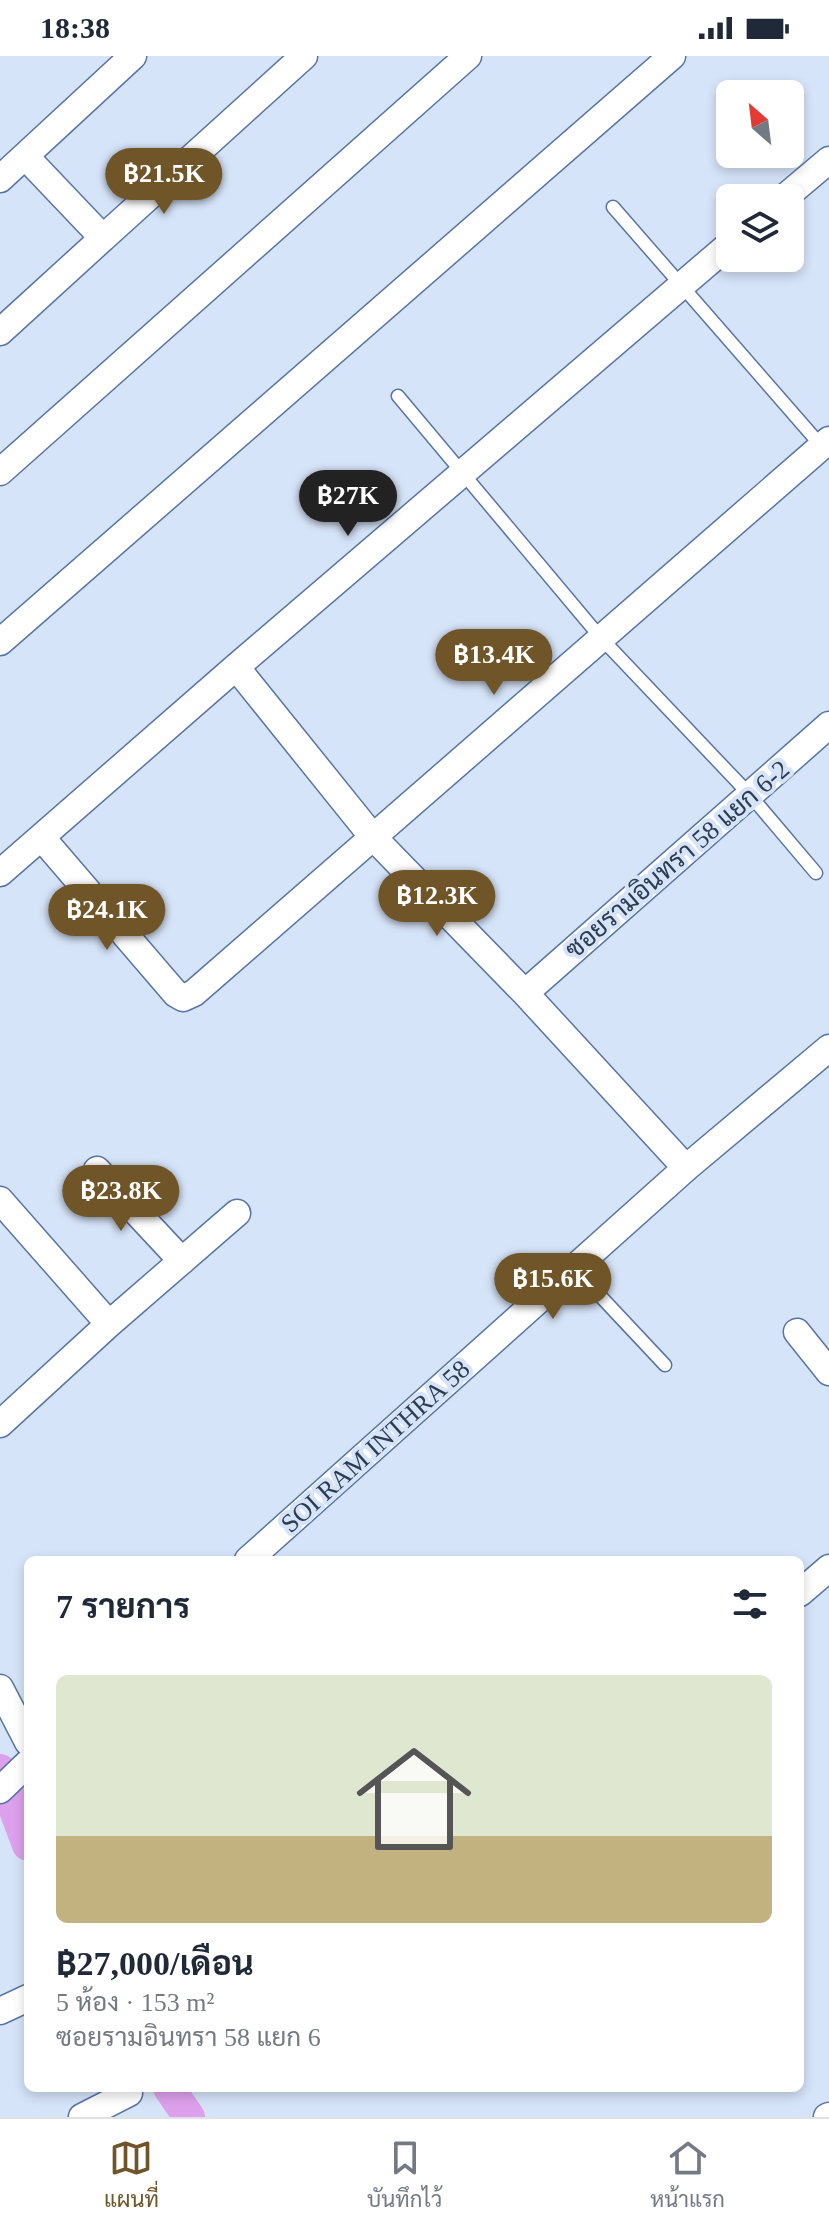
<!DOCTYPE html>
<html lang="th">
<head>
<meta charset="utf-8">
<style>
	body { margin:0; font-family:"Times New Roman",Sarabun,serif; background:#f2f2f3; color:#1f2937; height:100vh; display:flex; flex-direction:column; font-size:30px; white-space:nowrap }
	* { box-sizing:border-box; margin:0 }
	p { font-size:26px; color:#747a83 }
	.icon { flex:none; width:44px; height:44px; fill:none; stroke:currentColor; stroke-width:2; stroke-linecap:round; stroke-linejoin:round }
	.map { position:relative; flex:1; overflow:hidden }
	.sheet { position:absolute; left:24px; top:1500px; width:780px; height:536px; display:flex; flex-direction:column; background:#fff; border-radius:12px; box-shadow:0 4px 12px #0003 }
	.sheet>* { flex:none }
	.needle { width:52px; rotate:332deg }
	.fabs { position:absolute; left:716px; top:24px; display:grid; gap:16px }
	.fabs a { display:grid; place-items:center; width:88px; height:88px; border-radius:12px; background:#fff; box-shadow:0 4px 12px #0003; font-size:40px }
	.price { position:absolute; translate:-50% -68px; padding:0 18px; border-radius:28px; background:#6f5527; color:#fff; font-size:26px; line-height:52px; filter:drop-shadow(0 2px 4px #0008) }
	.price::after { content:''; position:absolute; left:50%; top:48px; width:24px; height:18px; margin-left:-12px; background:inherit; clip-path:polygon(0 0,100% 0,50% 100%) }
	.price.current { background:#222; color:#fff }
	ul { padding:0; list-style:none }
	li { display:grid; align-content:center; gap:16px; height:424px; padding:0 32px }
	li span { display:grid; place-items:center; height:248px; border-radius:12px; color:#555 }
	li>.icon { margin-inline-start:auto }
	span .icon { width:144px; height:144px; fill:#fffc; stroke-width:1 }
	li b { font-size:34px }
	h2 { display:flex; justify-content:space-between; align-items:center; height:96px; padding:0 32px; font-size:34px }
	.status { display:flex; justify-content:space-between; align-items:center; height:56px; padding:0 40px; background:#fff; direction:ltr }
	.status svg { height:22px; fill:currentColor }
	.tab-bar { display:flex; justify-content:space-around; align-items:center; height:112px; border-top:2px solid #e0e1e3; background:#fff; font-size:22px; color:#747a83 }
	.tab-bar a { display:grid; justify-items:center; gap:4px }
	.tab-bar .current { color:#6f5527 }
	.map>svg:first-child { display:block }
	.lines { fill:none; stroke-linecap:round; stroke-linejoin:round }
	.canal { stroke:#dda0ec; stroke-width:32 }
	.lane-casing { stroke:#5775a4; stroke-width:15 }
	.street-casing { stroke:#5775a4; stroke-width:29 }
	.lane { stroke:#fff; stroke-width:12 }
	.street { stroke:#fff; stroke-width:26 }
	.labels { text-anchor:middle; stroke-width:8; stroke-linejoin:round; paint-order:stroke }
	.street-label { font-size:26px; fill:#2e3b50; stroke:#d6e4f9 }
</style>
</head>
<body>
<div class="status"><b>18:38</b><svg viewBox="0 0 49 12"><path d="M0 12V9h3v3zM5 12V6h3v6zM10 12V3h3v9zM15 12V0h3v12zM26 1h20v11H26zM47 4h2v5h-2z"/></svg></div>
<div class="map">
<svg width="829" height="2061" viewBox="0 0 829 2061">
	<rect width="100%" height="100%" fill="#d6e4f9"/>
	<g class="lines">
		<path class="canal" d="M0,1714L28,1789
			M169,2032L189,2061"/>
		<g class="lane-casing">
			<path id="lane" d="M613,151L824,393
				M398,340L601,582L750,739L816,817
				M574,1212L665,1309"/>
		</g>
		<g class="street-casing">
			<path id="street" d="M25,100L103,182L304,0
				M0,123L133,0
				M784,142L829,104
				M0,276L103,182
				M0,416L468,0
				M0,586L672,0
				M236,611L372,780L525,937L686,1112
				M42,782L176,938L183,942L194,937L829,384
				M0,817L236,611L730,188
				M525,937L829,669
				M97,1114L182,1205
				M0,1144L109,1268
				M797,1276L829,1316
				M0,1368L109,1268L237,1157
				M248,1504L686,1112L829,992
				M800,1537L829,1512
				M0,1632L28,1686
				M0,1734L28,1707
				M0,1955L28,1942
				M82,2061L129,2037
				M827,2061L829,2060"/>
		</g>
		<use href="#lane" class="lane"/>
		<use href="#street" class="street"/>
	</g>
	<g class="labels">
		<g class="street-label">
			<text transform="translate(677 803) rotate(-41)" y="9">ซอยรามอินทรา 58 แยก 6-2</text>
			<text transform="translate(375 1390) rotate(-42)" y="9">SOI RAM INTHRA 58</text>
		</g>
	</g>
</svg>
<div class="fabs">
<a><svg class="needle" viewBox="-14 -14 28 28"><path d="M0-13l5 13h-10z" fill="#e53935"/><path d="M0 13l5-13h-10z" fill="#747a83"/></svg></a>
<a><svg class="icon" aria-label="layers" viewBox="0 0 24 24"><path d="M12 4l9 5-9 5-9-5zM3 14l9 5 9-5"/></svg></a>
</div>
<b class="price" style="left:164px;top:160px">฿21.5K</b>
<b class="price current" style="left:348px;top:482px">฿27K</b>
<b class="price" style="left:494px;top:641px">฿13.4K</b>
<b class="price" style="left:437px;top:882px">฿12.3K</b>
<b class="price" style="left:107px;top:896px">฿24.1K</b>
<b class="price" style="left:121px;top:1177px">฿23.8K</b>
<b class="price" style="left:553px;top:1265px">฿15.6K</b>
<section class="sheet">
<h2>7 รายการ<svg class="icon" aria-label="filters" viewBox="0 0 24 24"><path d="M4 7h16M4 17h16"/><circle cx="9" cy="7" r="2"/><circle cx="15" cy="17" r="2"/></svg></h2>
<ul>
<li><span style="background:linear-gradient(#dfe7d0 65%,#c2b280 0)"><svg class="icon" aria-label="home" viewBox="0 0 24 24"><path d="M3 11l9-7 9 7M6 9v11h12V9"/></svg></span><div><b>฿27,000/เดือน</b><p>5 ห้อง · 153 m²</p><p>ซอยรามอินทรา 58 แยก 6</p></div></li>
</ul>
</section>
</div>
<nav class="tab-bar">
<a class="current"><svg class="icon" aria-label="map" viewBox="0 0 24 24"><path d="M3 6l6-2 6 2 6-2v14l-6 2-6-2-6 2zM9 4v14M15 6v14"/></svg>แผนที่</a>
<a><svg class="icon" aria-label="saved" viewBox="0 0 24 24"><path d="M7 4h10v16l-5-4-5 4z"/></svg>บันทึกไว้</a>
<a><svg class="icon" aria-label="home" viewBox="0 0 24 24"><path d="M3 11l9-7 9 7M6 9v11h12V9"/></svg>หน้าแรก</a>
</nav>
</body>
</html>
